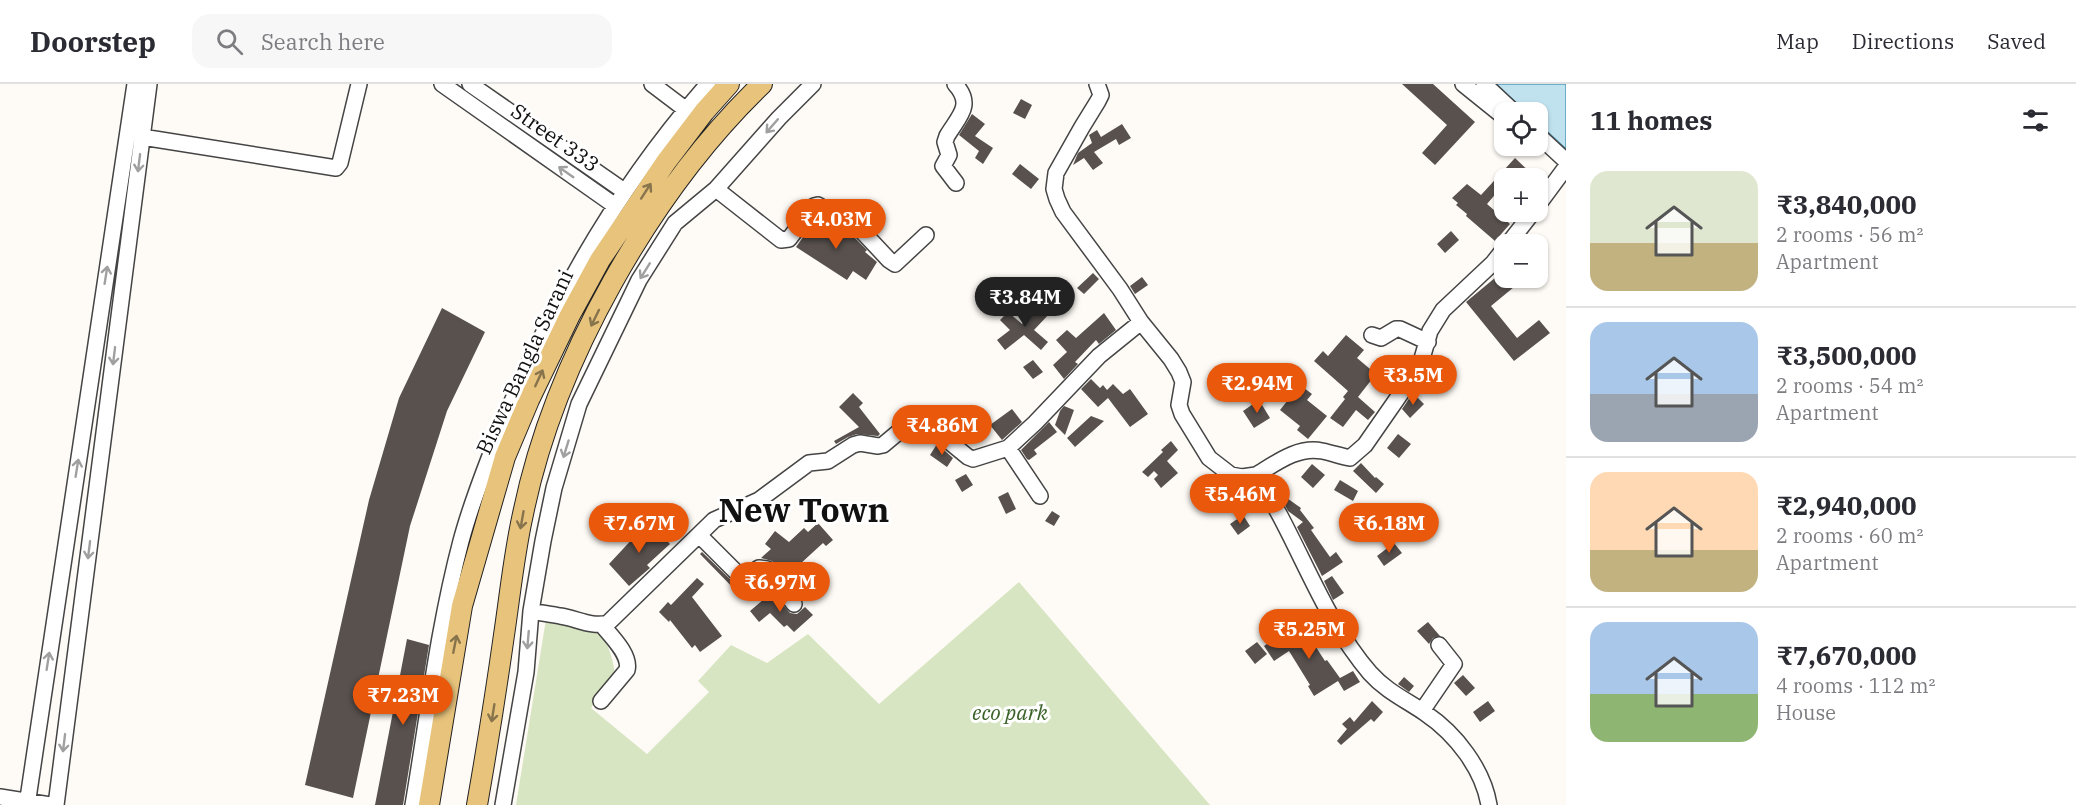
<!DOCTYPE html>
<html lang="en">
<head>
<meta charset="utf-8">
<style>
	body { margin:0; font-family:"IBM Plex Serif",serif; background:#f7f7f7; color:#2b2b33; height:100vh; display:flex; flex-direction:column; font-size:22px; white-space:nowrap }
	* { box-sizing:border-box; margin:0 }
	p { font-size:20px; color:#7c7c81 }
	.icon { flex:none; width:33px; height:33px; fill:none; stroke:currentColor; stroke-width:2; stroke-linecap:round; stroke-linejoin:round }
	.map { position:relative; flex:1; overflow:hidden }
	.side { display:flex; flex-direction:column; background:#fff; width:510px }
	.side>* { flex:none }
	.tools { position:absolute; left:1494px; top:18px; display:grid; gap:12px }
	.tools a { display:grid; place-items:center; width:54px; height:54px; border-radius:12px; background:#fff; box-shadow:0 2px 4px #0004; font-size:30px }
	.price { position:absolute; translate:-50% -51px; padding:0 14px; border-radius:21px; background:#ea580c; color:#fff; font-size:20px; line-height:39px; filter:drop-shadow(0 2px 3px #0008) }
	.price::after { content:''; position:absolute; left:50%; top:36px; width:18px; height:14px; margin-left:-9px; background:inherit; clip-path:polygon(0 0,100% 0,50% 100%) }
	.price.current { background:#222; color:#fff }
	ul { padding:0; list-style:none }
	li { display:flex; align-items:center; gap:18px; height:150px; padding:0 24px }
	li+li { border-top:2px solid #e1e1e2 }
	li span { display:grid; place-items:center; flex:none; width:168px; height:120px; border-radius:18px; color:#555 }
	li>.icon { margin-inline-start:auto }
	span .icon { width:72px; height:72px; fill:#fffc; stroke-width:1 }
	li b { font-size:26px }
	h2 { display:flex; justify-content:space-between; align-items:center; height:72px; padding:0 24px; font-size:26px }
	header { display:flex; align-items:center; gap:36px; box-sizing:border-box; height:84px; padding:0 30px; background:#fff; border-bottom:2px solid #e1e1e2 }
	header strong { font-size:28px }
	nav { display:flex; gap:33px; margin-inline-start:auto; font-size:21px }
	.search { width:420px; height:54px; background:#f7f7f7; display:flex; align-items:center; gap:15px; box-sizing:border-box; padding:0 21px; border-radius:18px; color:#7c7c81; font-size:22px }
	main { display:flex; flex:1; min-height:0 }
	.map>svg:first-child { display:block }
	.green { fill:#d8e5c2 }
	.water { fill:#c0e2ef; stroke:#509cbd; stroke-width:1.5 }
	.building { fill:#58514e }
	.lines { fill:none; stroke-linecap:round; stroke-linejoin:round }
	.minor-casing { stroke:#444; stroke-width:18 }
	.major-casing { stroke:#222; stroke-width:22 }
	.minor { stroke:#fff; stroke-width:15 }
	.major { stroke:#e7c37c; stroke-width:20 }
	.oneway { stroke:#a0a0a0 }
	.oneway2 { stroke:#87734c }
	.labels { text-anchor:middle; stroke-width:6; stroke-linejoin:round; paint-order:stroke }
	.street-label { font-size:21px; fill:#111; stroke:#fff }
	.park-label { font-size:21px; font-style:italic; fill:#3a6128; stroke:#fff }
	.town-label { font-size:33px; font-weight:bold; fill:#111; stroke:#fff }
</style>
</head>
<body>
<header>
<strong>Doorstep</strong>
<div class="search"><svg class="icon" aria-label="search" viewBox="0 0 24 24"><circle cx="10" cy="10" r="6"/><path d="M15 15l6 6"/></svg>Search here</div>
<nav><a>Map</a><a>Directions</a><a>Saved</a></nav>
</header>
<main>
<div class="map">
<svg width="1566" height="721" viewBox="0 0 1566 721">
	<rect width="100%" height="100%" fill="#fefbf6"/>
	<path class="green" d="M1019,498L1210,721H516L546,535C589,541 608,541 615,589L591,624L647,670L709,608L698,597L731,561L767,579L808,550L879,620Z"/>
	<path class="water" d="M1496,0H1566V65L1538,39V28H1526Z"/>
	<path class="building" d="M1402,0H1433L1475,38L1435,81L1422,69L1447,41Z
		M1021,15L1032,21L1025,35L1013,29Z
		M972,30L985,40L975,52L993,64L983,80L975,74L979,67L959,51Z
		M1122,40L1131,54L1119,61L1116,55L1094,68L1103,79L1093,86L1084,74L1073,81L1078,69L1092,59L1089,51L1097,46L1101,53Z
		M1515,74L1536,94H1504V111L1499,106L1487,120L1510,140L1495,157L1466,132L1467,130L1456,121L1458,119L1452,114L1467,100L1481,111Z
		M1020,80L1039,95L1031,105L1012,90Z
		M818,132L853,152L867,166L865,168L877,178L866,196L853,187L847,196L796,163Z
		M1451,147L1459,156L1445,169L1437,160Z
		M1502,188L1514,203L1491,222L1517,254L1539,236L1550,249L1514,277L1466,218Z
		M1093,189L1099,195L1084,210L1077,204Z
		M1142,193L1148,201L1135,210L1130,202Z
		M1041,219L1051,228L1034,246L1048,258L1041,266L1024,251L1005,266L997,256L1010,246L1000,236L1008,228L1022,240Z
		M442,224L485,248L447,327L410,442L353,714L305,701L369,416L399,314Z
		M1104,229L1116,246L1099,260L1096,256L1075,278L1078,280L1064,295L1053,281L1067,268L1056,256L1067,246L1076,254Z
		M1346,251L1364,266L1357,274L1376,290L1358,313L1375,328L1368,336L1356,326L1343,343L1330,334L1345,315L1343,313L1348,307L1314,277L1323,267L1328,272Z
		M1033,276L1043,288L1033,295L1023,283Z
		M1091,295L1100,304L1103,301L1107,306L1113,300L1123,310L1130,305L1148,330L1130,343L1108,314L1098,323L1081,305Z
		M1300,301L1312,310L1307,316L1327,332L1308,355L1297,346L1300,342L1280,326Z
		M853,309L863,319L859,323L880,350L878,352L857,350L848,353L836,360L834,357L859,343L839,323Z
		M1413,309L1424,320L1410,334L1402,325Z
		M1259,316L1270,334L1254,344L1243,327Z
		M1064,322L1074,326L1065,351L1055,341L1060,327Z
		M1012,325L1022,338L1002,356L990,341Z
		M1091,332L1104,337L1075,363L1067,354Z
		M1049,338L1057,348L1034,366L1037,370L1029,376L1027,375L1021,366Z
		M1398,350L1411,360L1399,374L1387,364Z
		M1171,357L1178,366L1167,377L1178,389L1161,404L1154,395L1158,391L1154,387L1148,393L1142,388L1163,368L1161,366Z
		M937,360L953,374L947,383L930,371Z
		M1361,379L1375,394L1376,393L1384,400L1376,409L1353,387Z
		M1312,380L1325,391L1313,404L1301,393Z
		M966,390L973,401L962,408L955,396Z
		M1340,396L1358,407L1353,417L1334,406Z
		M1008,408L1016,425L1006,430L998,413Z
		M1284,412L1301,424L1300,426L1314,444L1311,446L1330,473L1336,468L1343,478L1322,492L1297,443L1303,438L1288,427L1282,415Z
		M1052,427L1060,432L1054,442L1045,437Z
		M1243,431L1250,442L1238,451L1230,440Z
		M649,437L670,460L647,481L650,484L629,502L609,480Z
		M818,439L833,456L826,462L823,459L799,481L796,478L783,490L772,477L761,474L771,465L765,460L775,447L789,458L804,444L808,448Z
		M1394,459L1402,469L1384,482L1377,472Z
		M702,468L733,498L744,501L753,499L740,511L700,470Z
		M1332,492L1344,509L1333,516L1324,497Z
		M697,494L704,500L692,513L722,552L700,568L695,561L692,564L670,536L669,538L659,528L668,518L671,521Z
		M772,508L790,529L797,530L805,523L813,531L794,548L787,541L784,543L770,529L759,538L750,527Z
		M1299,537L1325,577L1327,576L1340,594L1353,587L1360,598L1344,607L1338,597L1314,612L1308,602L1310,601L1289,567L1274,577L1264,562Z
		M1428,538L1440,552L1433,554L1429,560L1417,547Z
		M407,555L429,561L403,721H375Z
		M1257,558L1267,570L1255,580L1245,567Z
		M1463,591L1475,604L1466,612L1454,599Z
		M1404,593L1414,602L1409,608L1398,600Z
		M1372,617L1383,628L1374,638L1371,635L1341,661L1337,657L1347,645L1342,640L1350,633L1354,638Z
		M1488,617L1495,627L1480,638L1473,628Z"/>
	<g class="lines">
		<g class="minor-casing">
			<path id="minor" d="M442,0L614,121
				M470,0L624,107
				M652,0L685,25
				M955,0C974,21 959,32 947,52L945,58L949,71L943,82L956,99
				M1097,0L1101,11L1098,17L1082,43L1056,89L1054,105L1057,115L1063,128L1120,205L1141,238L1171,275L1179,288L1183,298L1179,321L1182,330L1209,374L1231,391L1242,393L1256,391C1298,454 1320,531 1370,589C1386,607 1406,616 1425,629C1456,650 1483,685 1489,721
				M1463,0L1504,33
				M1484,0L1514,28
				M1538,51L1566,77
				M142,53L336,84L340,79L359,0
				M716,105L781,156L789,155L814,122L818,121L859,144L889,176L895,180L926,151
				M1538,121L1566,83
				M1508,160L1533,128
				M1372,251L1381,254L1396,245H1400L1428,258
				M1008,364L1040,412
				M1256,391C1276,379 1298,362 1322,367C1332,369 1340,372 1350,374L1365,361L1415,289L1421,278L1430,247L1443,226L1493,179L1504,165
				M699,451L737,489C747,494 751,489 759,484L767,485L794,520
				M531,527C540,529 550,530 560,532C576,534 592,544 608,539L714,436L759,416L809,379L828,377L853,361L860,359L878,362L883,361L913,336L924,337L968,373L973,375L1008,364L1035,339L1099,272L1141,238
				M601,617L627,586C631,571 611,552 602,541
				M1422,627L1454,580L1439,561
				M0,713L50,721
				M27,721L135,0
				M56,721L149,0
				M413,721C428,633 438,544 461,457C472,416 488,376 504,337C554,214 620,100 708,0
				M503,721L526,588L531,527L543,457L554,404L579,320L639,196L675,139L716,105L779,34L813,0"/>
		</g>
		<g class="major-casing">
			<path id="major" d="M429,721L462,522L505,373L529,316L570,231L600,176L666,78L704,28L729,0
				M477,721C487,664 496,608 504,551C510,511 514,470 523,430C554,278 651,107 762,0"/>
		</g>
		<use href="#minor" class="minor"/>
		<use href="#major" class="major"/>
	</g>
	<defs><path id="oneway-shaft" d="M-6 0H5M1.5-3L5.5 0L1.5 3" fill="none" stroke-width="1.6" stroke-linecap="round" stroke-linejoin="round" transform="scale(1.5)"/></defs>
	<g class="oneway">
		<use href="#oneway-shaft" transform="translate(772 42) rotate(131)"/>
		<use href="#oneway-shaft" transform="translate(139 79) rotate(97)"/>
		<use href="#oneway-shaft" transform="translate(566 88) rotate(-145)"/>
		<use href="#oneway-shaft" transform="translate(645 187) rotate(122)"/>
		<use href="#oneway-shaft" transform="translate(106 191) rotate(-81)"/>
		<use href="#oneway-shaft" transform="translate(114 272) rotate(97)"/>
		<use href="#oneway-shaft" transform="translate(566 365) rotate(107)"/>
		<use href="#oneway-shaft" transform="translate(77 384) rotate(-81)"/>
		<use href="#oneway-shaft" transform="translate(89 466) rotate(97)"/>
		<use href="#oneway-shaft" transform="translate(528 556) rotate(95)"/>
		<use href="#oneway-shaft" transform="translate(48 577) rotate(-81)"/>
		<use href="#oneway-shaft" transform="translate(64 659) rotate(97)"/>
	</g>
	<g class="oneway2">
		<use href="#oneway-shaft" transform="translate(646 107) rotate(-57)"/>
		<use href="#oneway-shaft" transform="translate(595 234) rotate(116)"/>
		<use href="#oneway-shaft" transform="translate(539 294) rotate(-65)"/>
		<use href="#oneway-shaft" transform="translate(522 436) rotate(100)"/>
		<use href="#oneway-shaft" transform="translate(455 560) rotate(-79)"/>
		<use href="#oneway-shaft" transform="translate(493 629) rotate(99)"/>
	</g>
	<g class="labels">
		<g class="street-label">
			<text transform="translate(555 54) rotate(35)" y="7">Street 333</text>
			<text transform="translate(525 278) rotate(-65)" y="7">Biswa Bangla Sarani</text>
		</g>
		<g class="park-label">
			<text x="1010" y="636">eco park</text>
		</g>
		<g class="town-label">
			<text x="804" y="438">New Town</text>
		</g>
	</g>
</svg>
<div class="tools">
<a><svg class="icon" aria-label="locate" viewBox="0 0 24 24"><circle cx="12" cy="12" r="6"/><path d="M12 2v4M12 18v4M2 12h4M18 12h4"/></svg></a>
<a>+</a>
<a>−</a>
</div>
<b class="price" style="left:836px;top:166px">₹4.03M</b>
<b class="price current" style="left:1025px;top:244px">₹3.84M</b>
<b class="price" style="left:1413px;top:322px">₹3.5M</b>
<b class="price" style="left:1257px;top:330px">₹2.94M</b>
<b class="price" style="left:942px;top:372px">₹4.86M</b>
<b class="price" style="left:1240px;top:441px">₹5.46M</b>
<b class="price" style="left:639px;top:470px">₹7.67M</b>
<b class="price" style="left:1389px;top:470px">₹6.18M</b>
<b class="price" style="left:780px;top:529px">₹6.97M</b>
<b class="price" style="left:1309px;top:576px">₹5.25M</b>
<b class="price" style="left:403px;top:642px">₹7.23M</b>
</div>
<section class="side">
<h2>11 homes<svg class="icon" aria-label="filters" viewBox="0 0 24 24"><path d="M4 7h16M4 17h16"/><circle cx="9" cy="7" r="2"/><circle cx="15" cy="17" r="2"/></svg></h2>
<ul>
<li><span style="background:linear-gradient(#dfe7d0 60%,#c2b280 0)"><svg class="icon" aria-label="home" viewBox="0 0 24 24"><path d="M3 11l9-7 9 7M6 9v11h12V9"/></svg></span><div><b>₹3,840,000</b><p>2 rooms · 56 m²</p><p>Apartment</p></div></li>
<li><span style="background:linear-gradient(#a9c7e8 60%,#9aa5b1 0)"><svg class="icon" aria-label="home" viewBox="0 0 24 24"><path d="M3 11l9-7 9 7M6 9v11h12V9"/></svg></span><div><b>₹3,500,000</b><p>2 rooms · 54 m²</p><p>Apartment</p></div></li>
<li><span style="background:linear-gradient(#ffd9b3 65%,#c2b280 0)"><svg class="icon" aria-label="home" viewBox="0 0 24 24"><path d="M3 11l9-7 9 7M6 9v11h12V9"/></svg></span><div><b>₹2,940,000</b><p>2 rooms · 60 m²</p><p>Apartment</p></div></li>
<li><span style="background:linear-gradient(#a9c7e8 60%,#8fb573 0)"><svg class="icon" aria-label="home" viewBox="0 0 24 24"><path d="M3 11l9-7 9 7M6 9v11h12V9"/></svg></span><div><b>₹7,670,000</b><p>4 rooms · 112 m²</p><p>House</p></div></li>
</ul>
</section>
</main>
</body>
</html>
